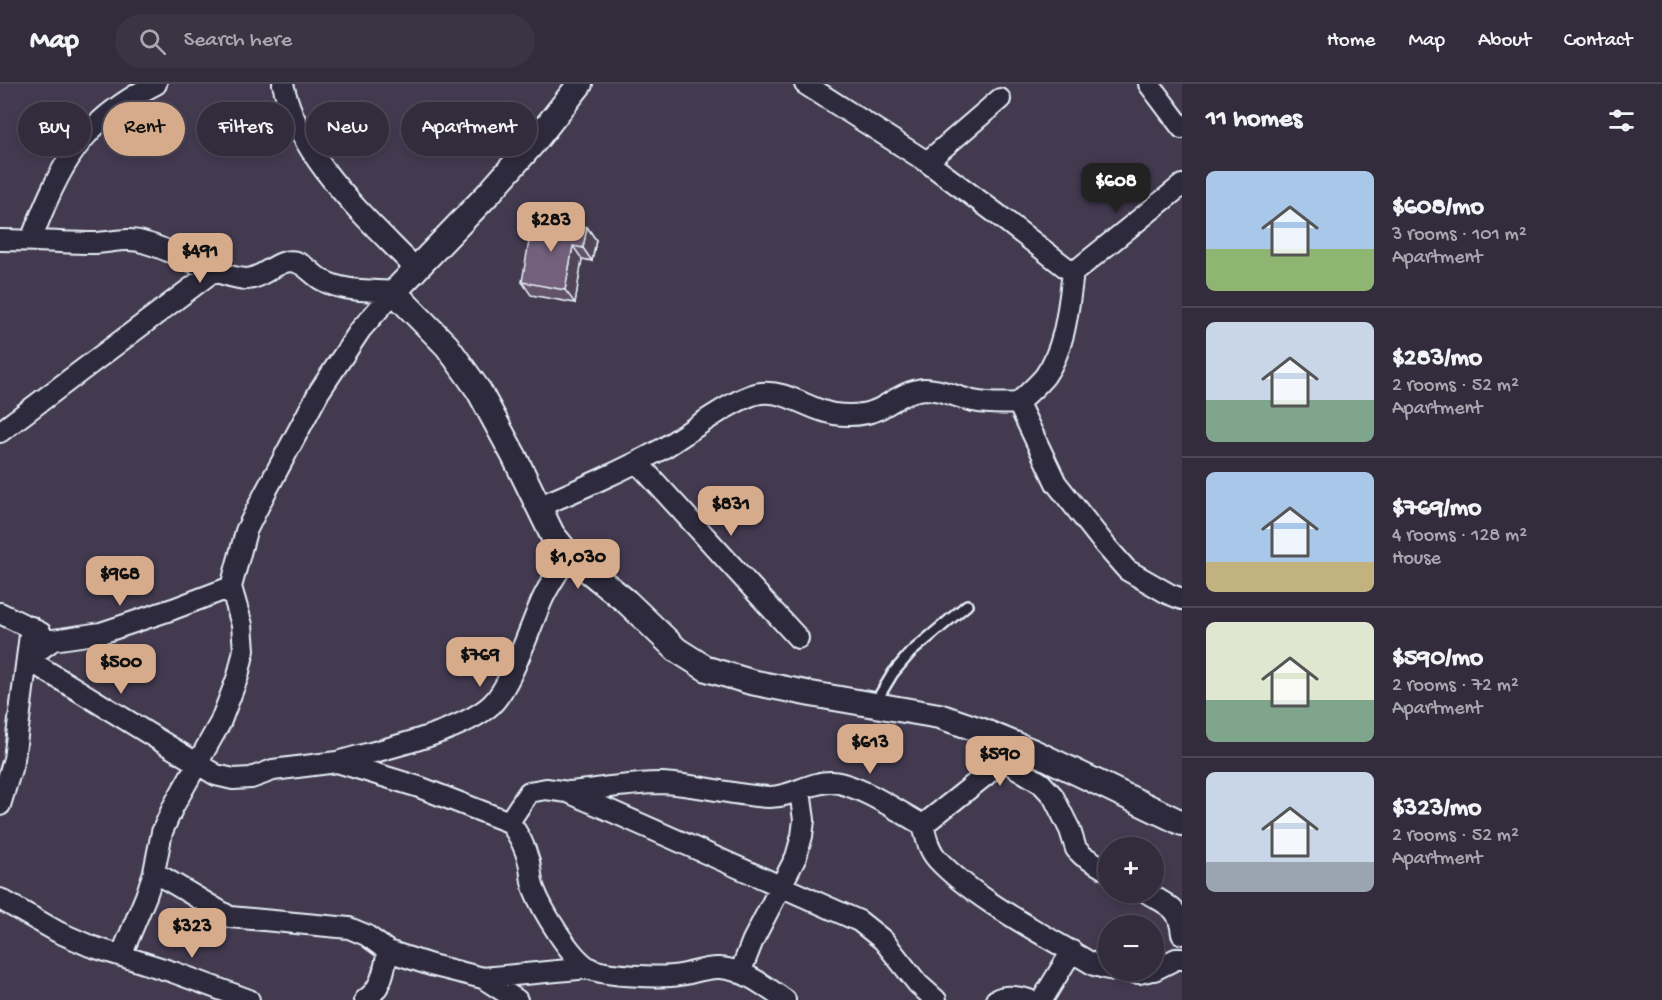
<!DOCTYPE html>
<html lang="en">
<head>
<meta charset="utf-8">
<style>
	body { margin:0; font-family:"Gochi Hand",sans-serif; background:#3a3443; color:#f1f3f6; height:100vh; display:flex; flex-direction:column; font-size:22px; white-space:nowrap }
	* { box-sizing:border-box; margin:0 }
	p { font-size:20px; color:#a8a7af }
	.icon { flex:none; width:33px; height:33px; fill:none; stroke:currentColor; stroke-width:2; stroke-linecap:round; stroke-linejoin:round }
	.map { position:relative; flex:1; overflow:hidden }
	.panel { display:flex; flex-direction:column; background:#322c3c; width:480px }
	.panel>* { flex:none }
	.guide { position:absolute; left:18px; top:18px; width:570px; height:54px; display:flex; gap:12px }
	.fabs { position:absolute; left:1098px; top:753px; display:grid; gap:12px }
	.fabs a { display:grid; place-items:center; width:66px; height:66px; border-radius:50%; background:#322c3c; box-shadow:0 3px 9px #0003,0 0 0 2px #4d4856; font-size:30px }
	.price { position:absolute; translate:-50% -51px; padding:0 14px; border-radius:12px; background:#d6ab8b; color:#111; font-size:20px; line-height:39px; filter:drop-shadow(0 2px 3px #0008) }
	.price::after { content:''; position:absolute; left:50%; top:36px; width:18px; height:14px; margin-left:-9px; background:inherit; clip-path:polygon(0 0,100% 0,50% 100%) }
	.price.on { background:#222; color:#fff }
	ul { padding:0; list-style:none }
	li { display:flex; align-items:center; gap:18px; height:150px; padding:0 24px }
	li+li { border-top:2px solid #4d4856 }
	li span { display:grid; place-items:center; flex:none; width:168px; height:120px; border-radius:9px; color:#555 }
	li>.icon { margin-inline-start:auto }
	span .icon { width:72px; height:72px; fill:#fffc; stroke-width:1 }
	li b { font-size:26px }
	h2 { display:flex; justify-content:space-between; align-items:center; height:72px; padding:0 24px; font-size:26px }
	.tag { padding:0 21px; border-radius:27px; background:#322c3c; box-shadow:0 3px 9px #0003,0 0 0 2px #4d4856; font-size:21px; line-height:54px }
	.tag.on { background:#d6ab8b; color:#111 }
	header { display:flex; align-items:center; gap:36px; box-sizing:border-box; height:84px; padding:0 30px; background:#322c3c; border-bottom:2px solid #4d4856 }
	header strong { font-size:28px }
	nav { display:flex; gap:33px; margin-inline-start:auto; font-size:21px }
	.search { width:420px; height:54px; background:#3a3443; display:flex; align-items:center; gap:15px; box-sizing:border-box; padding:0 21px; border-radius:33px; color:#a8a7af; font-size:22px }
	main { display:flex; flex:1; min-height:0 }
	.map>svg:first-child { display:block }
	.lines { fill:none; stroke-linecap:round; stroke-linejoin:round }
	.service-casing { stroke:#e8f1f8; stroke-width:14 }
	.minor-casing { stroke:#e8f1f8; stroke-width:24 }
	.tertiary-casing { stroke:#e8f1f8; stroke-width:28 }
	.service { stroke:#2f2a3d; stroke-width:9 }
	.minor { stroke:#2f2a3d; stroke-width:20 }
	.tertiary { stroke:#2f2a3d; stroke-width:24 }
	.wall { fill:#62536a; stroke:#e8f1f8; stroke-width:1.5 }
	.shaded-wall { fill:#504456; stroke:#e8f1f8; stroke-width:1.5 }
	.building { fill:#72617b; stroke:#e8f1f8; stroke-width:1.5 }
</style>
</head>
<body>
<header>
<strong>Map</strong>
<div class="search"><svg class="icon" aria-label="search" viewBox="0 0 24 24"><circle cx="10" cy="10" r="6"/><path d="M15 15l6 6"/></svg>Search here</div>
<nav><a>Home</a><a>Map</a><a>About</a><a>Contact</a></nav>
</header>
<main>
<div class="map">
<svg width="1182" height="916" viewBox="0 0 1182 916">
	<rect width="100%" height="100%" fill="#433a50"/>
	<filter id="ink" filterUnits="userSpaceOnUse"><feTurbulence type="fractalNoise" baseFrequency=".0167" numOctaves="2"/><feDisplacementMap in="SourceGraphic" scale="12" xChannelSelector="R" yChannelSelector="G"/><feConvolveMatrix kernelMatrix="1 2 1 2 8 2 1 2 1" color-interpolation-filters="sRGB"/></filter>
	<g filter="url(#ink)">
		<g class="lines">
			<g class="service-casing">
				<path id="service" d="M875,619L893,589L910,569L967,521"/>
			</g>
			<g class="minor-casing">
				<path id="minor" d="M283,0C300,77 364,131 416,185
					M805,0L927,78L997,130L1073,189
					M1149,0L1182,44
					M927,78L1000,15
					M0,156C32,156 64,159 96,159C113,158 129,153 146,159C178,168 212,191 245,195C263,196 278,173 296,178C306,181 313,191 322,196C343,208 370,206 394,208
					M31,156C60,81 81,37 156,0
					M1018,319L1056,399L1105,461L1127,486L1169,510L1182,515
					M0,348L215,186
					M637,378L798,554
					M538,423C580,405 622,387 662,365C684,352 738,311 761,309C787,306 809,326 834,330C849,332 866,331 879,325C894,317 907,306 925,305C942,305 956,313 973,317C988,320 1003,320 1018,319C1027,310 1037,302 1045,292C1066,262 1068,224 1073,189L1182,101
					M231,503L173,525L101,549L53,556L27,575L216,691L233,695L251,694L273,686L337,678L419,703L509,738L529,708L546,705L568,708L859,837L883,856L918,900L936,916
					M0,529L41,549
					M1002,675L1041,699L1053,712L1070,746L1076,765L1083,772L1108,787
					M337,678C379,666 460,649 491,621C512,601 530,542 543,514C550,499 560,485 569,471
					M570,708C599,705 631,699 661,699C697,700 734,712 770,713C792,713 811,697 832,698C858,700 900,728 923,741C926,752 928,765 937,775C975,816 1045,851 1094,881L1108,885
					M0,721L14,675L31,543
					M509,738C519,750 525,763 529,778C531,787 531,797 534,805C542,826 570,873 589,884C602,892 663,894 680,891C693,889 706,883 720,884C744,885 766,903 785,916
					M923,741L986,691L1002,675L995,665
					M154,788L230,833L349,844L366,851L388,867L431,881L483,894L589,884
					M1146,808C1168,822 1179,822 1182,850
					M0,815L58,848L90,862L173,888L249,916
					M121,872L146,812L154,788L162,748L173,723L220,639L238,592L244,566L242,541L231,503L246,447L264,411L319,308L361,245L394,208
					M1114,886L1139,889L1152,886
					M1154,886L1176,875H1182
					M740,889L753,856L796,773L802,752L804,736L800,707
					M483,894L517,916
					M365,916C382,905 384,886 388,867
					M996,916C1005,911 1019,913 1029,916
					M1042,916L1072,867"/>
			</g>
			<g class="tertiary-casing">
				<path id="tertiary" d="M580,0L535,57L490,108L394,208L447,262L479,307L514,372L552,450L569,471L627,518L677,566L707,585L751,598L811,610L939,632L980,646L1034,668L1182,739"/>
			</g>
			<use href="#service" class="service"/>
			<use href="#minor" class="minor"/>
			<use href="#tertiary" class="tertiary"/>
		</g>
		<path class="wall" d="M587,143L596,156L592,177L582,175L575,219L531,211L522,198Z"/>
		<path class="shaded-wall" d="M587,143L596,156L592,177L583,164Z
			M573,162L582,175L575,219L565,206Z"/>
		<path class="building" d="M533,134L587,143L583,164L573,162L565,206L522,198Z"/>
	</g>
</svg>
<div class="fabs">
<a>+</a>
<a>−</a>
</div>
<b class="price on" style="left:1116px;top:130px">$608</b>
<b class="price" style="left:551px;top:169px">$283</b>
<b class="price" style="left:200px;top:200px">$491</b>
<b class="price" style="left:731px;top:453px">$831</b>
<b class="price" style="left:578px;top:506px">$1,030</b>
<b class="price" style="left:120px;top:523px">$968</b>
<b class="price" style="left:480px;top:604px">$769</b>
<b class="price" style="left:121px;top:611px">$500</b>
<b class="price" style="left:870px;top:691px">$613</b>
<b class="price" style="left:1000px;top:703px">$590</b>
<b class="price" style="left:192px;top:875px">$323</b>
<div class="guide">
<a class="tag">Buy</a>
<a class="tag on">Rent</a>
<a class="tag">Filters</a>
<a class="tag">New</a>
<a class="tag">Apartment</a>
</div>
</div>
<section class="panel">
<h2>11 homes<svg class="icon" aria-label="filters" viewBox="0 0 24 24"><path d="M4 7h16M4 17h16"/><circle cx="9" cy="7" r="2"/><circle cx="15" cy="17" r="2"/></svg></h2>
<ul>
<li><span style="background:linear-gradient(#a9c7e8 65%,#8fb573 0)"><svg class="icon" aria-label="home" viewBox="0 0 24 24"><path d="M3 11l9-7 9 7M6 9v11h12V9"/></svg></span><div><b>$608/mo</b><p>3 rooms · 101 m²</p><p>Apartment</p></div></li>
<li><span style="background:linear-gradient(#c9d6e8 65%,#7fa58c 0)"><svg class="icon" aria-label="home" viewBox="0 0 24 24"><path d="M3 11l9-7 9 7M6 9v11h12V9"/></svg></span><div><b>$283/mo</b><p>2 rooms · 52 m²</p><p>Apartment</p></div></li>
<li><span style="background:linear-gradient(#a9c7e8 75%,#c2b280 0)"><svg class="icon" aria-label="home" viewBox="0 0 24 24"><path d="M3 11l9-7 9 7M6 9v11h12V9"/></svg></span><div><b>$769/mo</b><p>4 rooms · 128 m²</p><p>House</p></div></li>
<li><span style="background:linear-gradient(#dfe7d0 65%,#7fa58c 0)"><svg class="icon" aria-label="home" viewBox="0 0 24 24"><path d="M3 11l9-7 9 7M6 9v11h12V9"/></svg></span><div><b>$590/mo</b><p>2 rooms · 72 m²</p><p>Apartment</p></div></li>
<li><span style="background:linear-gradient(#c9d6e8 75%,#9aa5b1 0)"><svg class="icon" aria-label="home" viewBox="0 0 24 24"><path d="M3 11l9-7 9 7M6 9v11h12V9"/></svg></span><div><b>$323/mo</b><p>2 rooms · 52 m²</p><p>Apartment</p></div></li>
</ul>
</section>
</main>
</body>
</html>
